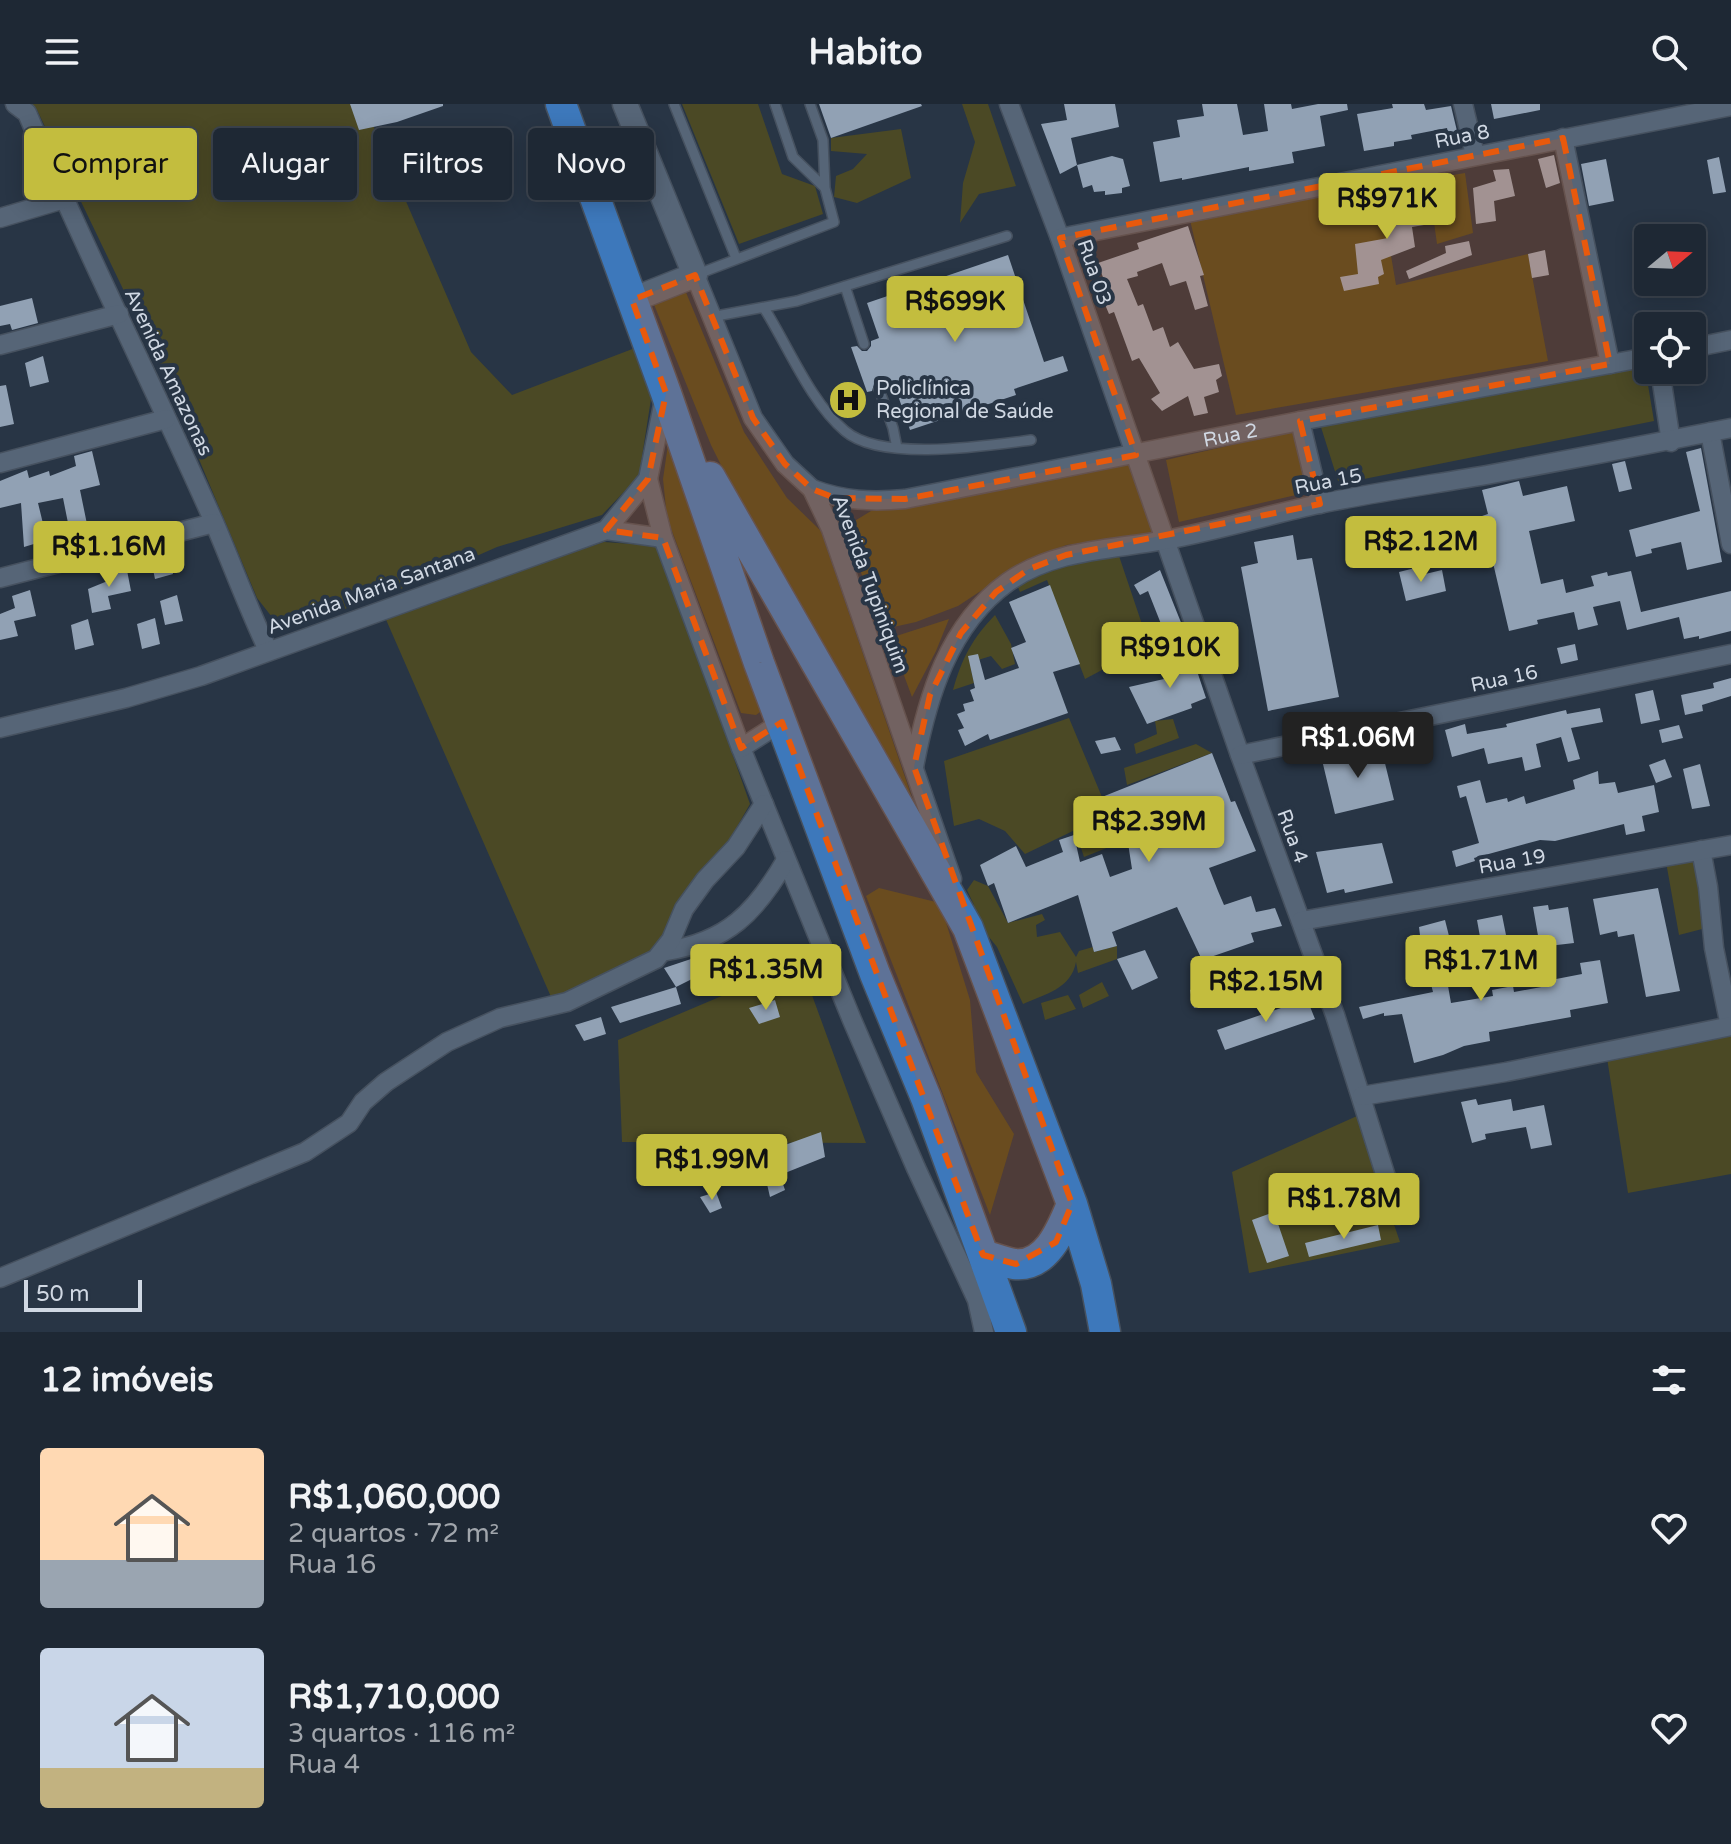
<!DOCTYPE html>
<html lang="pt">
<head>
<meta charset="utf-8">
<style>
	body { margin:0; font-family:"Varela Round",sans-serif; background:#2b3440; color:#f1f3f6; height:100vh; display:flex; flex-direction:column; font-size:30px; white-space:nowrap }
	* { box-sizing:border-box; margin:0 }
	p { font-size:26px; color:#a1a6ac }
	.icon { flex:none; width:44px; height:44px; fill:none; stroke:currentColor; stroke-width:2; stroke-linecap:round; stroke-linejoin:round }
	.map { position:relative; height:1228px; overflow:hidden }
	.sheet { display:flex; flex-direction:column; background:#1e2834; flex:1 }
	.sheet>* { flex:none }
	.hud { position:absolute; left:24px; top:24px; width:800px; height:72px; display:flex; gap:16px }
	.needle { width:52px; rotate:71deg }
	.controls { position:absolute; left:1634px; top:120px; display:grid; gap:16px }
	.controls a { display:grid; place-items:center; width:72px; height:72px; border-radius:8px; background:#1e2834; box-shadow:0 4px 20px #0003,0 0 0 2px #3c444f; font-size:40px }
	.scale { position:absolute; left:24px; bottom:20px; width:118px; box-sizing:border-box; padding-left:8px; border:4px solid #d0d8e3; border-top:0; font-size:22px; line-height:28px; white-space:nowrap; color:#d0d8e3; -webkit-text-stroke:6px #283545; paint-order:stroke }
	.price { position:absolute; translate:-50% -68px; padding:0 18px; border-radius:8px; background:#c3bd3e; color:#111; font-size:26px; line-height:52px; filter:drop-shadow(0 2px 4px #0008) }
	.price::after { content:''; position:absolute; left:50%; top:48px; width:24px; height:18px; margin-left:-12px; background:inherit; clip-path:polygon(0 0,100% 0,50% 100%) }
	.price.on { background:#222; color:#fff }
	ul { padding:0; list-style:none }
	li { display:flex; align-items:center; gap:24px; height:200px; padding:0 40px }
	li span { display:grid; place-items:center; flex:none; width:224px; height:160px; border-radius:8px; color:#555 }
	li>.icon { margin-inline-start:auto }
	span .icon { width:96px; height:96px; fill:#fffc; stroke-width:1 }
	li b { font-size:34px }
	h2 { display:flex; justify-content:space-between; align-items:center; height:96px; padding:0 40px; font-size:34px }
	.chip { padding:0 28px; border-radius:8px; background:#1e2834; box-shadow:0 4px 20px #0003,0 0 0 2px #3c444f; font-size:28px; line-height:72px }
	.chip.on { background:#c3bd3e; color:#111 }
	header { display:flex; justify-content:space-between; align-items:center; height:104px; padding:0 40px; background:#1e2834; font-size:36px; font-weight:700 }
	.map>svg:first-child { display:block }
	.green { fill:#4b4925 }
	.building { fill:#91a1b4 }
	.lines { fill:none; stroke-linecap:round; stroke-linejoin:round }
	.service-casing { stroke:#46515f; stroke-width:12 }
	.minor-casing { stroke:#46515f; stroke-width:21 }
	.tertiary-casing { stroke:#46515f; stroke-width:27 }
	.primary-casing { stroke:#46515f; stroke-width:33 }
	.service { stroke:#566577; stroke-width:9 }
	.minor { stroke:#566577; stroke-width:18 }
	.tertiary { stroke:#566577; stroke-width:24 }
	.primary { stroke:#3d78bb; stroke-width:30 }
	.marked { fill:#e8590c; fill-opacity:0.2; stroke:#e8590c; stroke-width:6; stroke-dasharray:16 10; stroke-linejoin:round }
	.labels { text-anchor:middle; stroke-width:8; stroke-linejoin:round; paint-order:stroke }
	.street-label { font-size:20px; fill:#d0d8e3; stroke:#283545 }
	.poi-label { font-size:20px; fill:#d0d8e3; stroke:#283545; text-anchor:start }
</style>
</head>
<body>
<header><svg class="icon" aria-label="menu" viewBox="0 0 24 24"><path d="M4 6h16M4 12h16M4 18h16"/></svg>Habito<svg class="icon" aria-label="search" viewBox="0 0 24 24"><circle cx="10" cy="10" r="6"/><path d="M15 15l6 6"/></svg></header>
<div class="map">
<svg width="1731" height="1228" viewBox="0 0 1731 1228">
	<rect width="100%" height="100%" fill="#283545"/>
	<path class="green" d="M25,0H364L471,248L512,291L635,244L651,295L639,372L602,411L497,443L406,483L283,527L257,494L160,262L37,6Z
		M682,0H758L782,70L815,82L823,110L739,140Z
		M962,0H988L1016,82L979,90L960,119L963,79L975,38Z
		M901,25L911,74L857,99L834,93L836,72L853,65L867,50L831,47V34Z
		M1465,69L1473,129L1437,140L1428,75Z
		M1379,81L1396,181L1528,150L1548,257L1236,311L1190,116Z
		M685,186L744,328L787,394L821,427L919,714L833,557L754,427L711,341L653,198Z
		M1645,263L1654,317L1339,380L1320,320Z
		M671,320L770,601L756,611L741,609L667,414L663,375Z
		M1297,326L1309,388L1179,418L1166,356Z
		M1133,360L1155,431L1066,441L1014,465L958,502L916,518L880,526L848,429V421L871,407L943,387Z
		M604,438L659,442L750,700L666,847L555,902L384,511Z
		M1118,449L1149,541L1085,575L1047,476L1020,488L1017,481L1044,465Z
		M995,511L1011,540L1015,560L1002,565L991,552L978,556L971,566L974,579L953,586C962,554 972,535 995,511Z
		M949,515L936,547L912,593L890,534Z
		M1069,614L1102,693L1114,741L1084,753L1075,726L1025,750L1005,727L979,715L954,722L944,657Z
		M1173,615L1179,634L1136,650L1134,640L1157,630L1155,617Z
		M1196,640L1212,649L1127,681L1124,664Z
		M1697,752L1706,824L1679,831L1666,758Z
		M974,776L988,782L1008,819L1042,810L1045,816L1036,821L1037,833L1060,828L1076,853L1079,847L1093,843L1094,848L1117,842V855L1078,869L1076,858C1071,885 1045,890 1023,900L997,843L973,813L974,801L967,786Z
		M879,784L940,799L970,896L976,968L1014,1030L990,1111L866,792Z
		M805,872L866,1039L622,1038L618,936L757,877Z
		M1102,878L1109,892L1083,904L1079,891Z
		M1068,891L1076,905L1045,916L1041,899Z
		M1731,927V1070L1628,1089L1607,954Z
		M1357,1012L1400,1138L1249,1169L1232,1068Z"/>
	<path class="building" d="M350,0H443V2L397,18L359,26Z
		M819,0H921L922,2L831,34Z
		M1064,0H1115L1119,23L1071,34L1077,61L1060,70L1041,20L1067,16Z
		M1202,0H1237L1243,31L1268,27L1264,0H1291L1292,5L1318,0H1347L1348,6L1320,12L1325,42L1292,48L1294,59L1249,67V63L1182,76V74L1160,78L1153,38L1180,33L1177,16L1204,12Z
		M1392,0H1424L1426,6L1451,2L1457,27L1448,29L1447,24L1411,31L1412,35L1394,38V42L1364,47L1357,10L1393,4Z
		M1491,0H1540V6L1494,15Z
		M1554,51L1560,79L1546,84L1538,55Z
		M1112,52L1123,55L1130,82L1122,84V89L1105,91V87L1094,88L1092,81L1083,84L1077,61Z
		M1719,53L1726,88L1713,90L1707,56Z
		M1606,55L1614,97L1589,102L1581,60Z
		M1509,65L1515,92L1494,97L1496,117L1476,120L1473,84L1496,77L1493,66Z
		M1421,86L1424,121L1412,123L1415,143L1381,156L1384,170L1378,173L1379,180L1344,187L1340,173L1358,170L1355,140L1388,134L1383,105L1396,104L1393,92Z
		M1188,122L1204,171L1200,172L1208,202L1195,206L1186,177L1170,182L1162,159L1137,168L1138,172L1127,175L1138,202L1143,200L1153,227L1163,223L1170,243L1178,238L1194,265L1219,260L1222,272L1216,276L1219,288L1204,293L1208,309L1194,312L1188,292L1162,307L1151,295L1160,289L1139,254L1132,257L1114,208L1109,210L1101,191L1108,188L1098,159L1139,145L1137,139Z
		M1469,137L1472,151L1409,175L1406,167L1446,149L1445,142Z
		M1545,146L1549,171L1532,174L1528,150Z
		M1008,151L1044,258L1063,252L1068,267L1014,285L1016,291L910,326L896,286L890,289L888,282L880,278L874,280L872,287L867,288L851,243L857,242L862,247H867L871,242V237L879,234L867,199Z
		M32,194L38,219L12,226L10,220L0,222V202Z
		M43,252L49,278L30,283L25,259Z
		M6,281L14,320L0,323V282Z
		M1701,344L1722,458L1687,466L1681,438L1651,445L1652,449L1636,453L1629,426L1700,407L1686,348Z
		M92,347L100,381L80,386L88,425L70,429L63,394L38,399L47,436L24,443L21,399L0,404V377L27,366L29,374L49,367L50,372L76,362L74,352Z
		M1625,357L1632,385L1619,388L1612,360Z
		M1519,377L1523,392L1567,382L1575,417L1529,427L1541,480L1563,475L1566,489L1594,482L1591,472L1607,468L1608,472L1631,467L1641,508L1731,487V527L1699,535V532L1684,535L1679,513L1627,526L1620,497L1593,503L1598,521L1578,526L1574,508L1537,516L1538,520L1509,527L1482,412L1488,410L1482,386Z
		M1293,431L1297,456L1312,454L1339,593L1268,607L1241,463L1258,459L1254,438Z
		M168,444L173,470L155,475L150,451Z
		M126,461L131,487L108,492L111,505L92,509L88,485L110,476L108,467Z
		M1419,463L1421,471L1442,466L1446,487L1406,497L1399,468Z
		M1160,466L1182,521L1163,525L1148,487L1140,491L1134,481Z
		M1050,481L1080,560L1053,568L1068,609L990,636L988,630L965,642L958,626L964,624L957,610L965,607L963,600L974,597L970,586L975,584L968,552L978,550L985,576L1019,564L1011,544L1026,538L1009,498Z
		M30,486L36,512L14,517L18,532L0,536V510L15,504L12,492Z
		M177,491L183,517L165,521L160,497Z
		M155,514L160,540L142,545L137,520Z
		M88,515L94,541L75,546L71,521Z
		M1575,540L1578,556L1561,560L1557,544Z
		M1191,549L1206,594L1191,600L1192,604L1147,620L1129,583L1164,575L1159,558Z
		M1731,574V592L1702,601L1703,607L1685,611L1681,591L1714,584L1713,579Z
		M1653,586L1660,616L1641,620L1635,590Z
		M1600,604L1603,618L1571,624L1580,655L1568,658L1561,633L1536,640L1541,663L1525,667L1522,653L1488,660L1484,644L1452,653L1445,626L1465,620L1467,630L1507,623L1506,620L1566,606L1567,610Z
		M1679,621L1683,634L1662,639L1659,626Z
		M1115,633L1121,646L1101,650L1095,637Z
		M1376,643H1381L1394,696L1335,710L1322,656Z
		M1212,649L1231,698L1235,697L1256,747L1209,764L1218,787L1224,801L1251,792L1256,808L1275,804L1282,822L1251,829L1254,838L1202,856L1177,803L1112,828L1117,842L1094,848L1078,791L1008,819L994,779L988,782L980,761L1016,742L1026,763L1063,748L1059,736L1074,731L1080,758L1102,750L1110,773L1132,765L1128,739L1114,741L1102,693Z
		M1665,655L1672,673L1656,679L1649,661Z
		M1700,660L1710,702L1692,705L1683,665Z
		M1598,667L1599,680L1615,678L1618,689L1654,681L1659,708L1642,712L1645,727L1626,731L1624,720L1555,737L1540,736L1474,754L1475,757L1456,763L1452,747L1479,739L1466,692L1460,694L1457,682L1480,676L1486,699L1507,694L1508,698L1524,692L1526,700L1575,685L1573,676Z
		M1382,739L1393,779L1345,789L1344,785L1327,789L1316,748Z
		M1658,784L1680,887L1646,893L1634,830L1618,833L1617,827L1600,831L1593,795Z
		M1548,801L1549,806L1568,803L1574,839L1540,843L1533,803Z
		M1502,811L1511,856L1485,861L1477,816Z
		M1445,816L1455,856L1444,859L1451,899L1493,892L1492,886L1513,882L1514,888L1552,881L1551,876L1582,870L1580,859L1600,856L1608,899L1570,906L1571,913L1489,928L1490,937L1464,942L1443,951L1414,959L1402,910L1384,912V909L1363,915L1359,903L1433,888L1427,864H1424L1419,823Z
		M1145,846L1158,874L1132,886L1117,855Z
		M697,853L702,870L676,883L664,864Z
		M1286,857L1290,874L1194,904L1190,886Z
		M741,867L746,884L724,890L715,875Z
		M676,883L681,900L642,912L620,919L611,903Z
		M1307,895L1315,915L1225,946L1217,926Z
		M775,896L780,913L759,920L749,904Z
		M601,913L606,930L584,937L575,921Z
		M1476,995L1478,1001L1511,995L1513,1007L1544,1001L1552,1041L1531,1045L1526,1023L1485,1030L1486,1035L1472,1039L1461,998Z
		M821,1028L825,1053L780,1071L785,1086L770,1093L760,1050Z
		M716,1088L722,1104L710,1109L700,1093Z
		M1274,1108L1289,1152L1267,1159L1252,1116Z
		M1378,1121L1381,1136L1309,1153L1305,1139Z"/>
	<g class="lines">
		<g class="service-casing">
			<path id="service" d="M674,0L736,154
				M810,0L823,36L825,84
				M698,170L834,118L825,84L793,53L775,0
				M845,182L864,240
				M764,204C788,242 811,299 845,327C881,358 985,342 1031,336
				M711,213L797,197L1007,132
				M879,285L893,324L897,344"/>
		</g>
		<g class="minor-casing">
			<g id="minor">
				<path d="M15,0L27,9C85,147 153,280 214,418C232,460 248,504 268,546"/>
				<path d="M1009,0L1060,134L1240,651L1335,911L1398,1111"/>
				<path d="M1463,0L1475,51"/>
				<path d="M1563,34L1610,260"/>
				<path d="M0,114L64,95"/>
				<path d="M1060,134L1731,2"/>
				<path d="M695,171L753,314L785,360L812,385L831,425L952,775"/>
				<path d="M0,241L119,210"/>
				<path d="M1692,244L1731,236"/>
				<path d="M1660,266L1671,338"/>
				<path d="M1300,317L1320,400"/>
				<path d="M1710,328L1731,440"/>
				<path d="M0,359L166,315"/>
				<path d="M648,375L663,434L741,644L852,916L916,1064L977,1196L984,1228"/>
				<path id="s1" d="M812,385C844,397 872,398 905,395L1300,317L1648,253"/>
				<path d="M606,426L663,434"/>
				<path d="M0,474L214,419"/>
				<path d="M0,624L126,594L201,572L606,426L648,375L664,296"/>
				<path d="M741,644L782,618"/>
				<path d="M1240,651L1731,550"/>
				<path d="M914,663C927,594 948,521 1008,478C1055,445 1111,446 1165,436C1217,427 1267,411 1319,400C1376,388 1435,380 1492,370C1572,355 1651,340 1731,324"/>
				<path d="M1701,746L1708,783L1714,844L1730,922"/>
				<path d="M1301,817L1731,741"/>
				<path d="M666,847C727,838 756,808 786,756"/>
				<path d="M1362,992L1506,968L1731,922"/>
				<path d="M0,1174L305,1048L349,1019L363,998L386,978L447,938L500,914L567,898L656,855L671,836L684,805L705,776L736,743L764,700"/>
			</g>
		</g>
		<g class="tertiary-casing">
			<path id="tertiary" d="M625,0L695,171L632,196"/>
		</g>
		<g class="primary-casing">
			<path id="primary" d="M561,0L666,289L759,559L875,870L926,994L1011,1228
				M710,373L968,824L1072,1100L1096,1180L1105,1228
				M983,1151C993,1154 1004,1158 1014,1160C1047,1164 1062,1124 1072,1100"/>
		</g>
		<use href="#service" class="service"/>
		<use href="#minor" class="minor"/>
		<use href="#tertiary" class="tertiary"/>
		<use href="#primary" class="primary"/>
	</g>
	<path class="marked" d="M1563,34L1610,260L1300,317L1320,400L1066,451L1029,465L996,488L961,529L930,591L914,663L1072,1100L1056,1138L1016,1160L983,1151L782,618L741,644L663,434L606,426L648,375L666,289L632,196L695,171L753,314L785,360L812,385L835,394L905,395L1136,351L1060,134Z"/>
	<defs>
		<g id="hospital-disc" transform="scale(2)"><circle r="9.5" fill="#c3bd3e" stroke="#283545"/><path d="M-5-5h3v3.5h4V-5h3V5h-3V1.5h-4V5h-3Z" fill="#111"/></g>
	</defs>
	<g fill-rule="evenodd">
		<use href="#hospital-disc" x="848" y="296"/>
	</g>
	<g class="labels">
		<g class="street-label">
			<text transform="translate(1462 32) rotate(-11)" y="7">Rua 8</text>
			<text transform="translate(1095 168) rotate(71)" y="7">Rua 03</text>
			<text transform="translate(169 268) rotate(65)" y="7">Avenida Amazonas</text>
			<text dy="7" stroke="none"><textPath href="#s1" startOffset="426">Rua 2</textPath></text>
			<text transform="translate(1328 377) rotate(-11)" y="7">Rua 15</text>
			<text transform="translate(871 480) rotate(70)" y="7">Avenida Tupiniquim</text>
			<text transform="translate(371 486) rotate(-20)" y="7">Avenida Maria Santana</text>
			<text transform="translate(1504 574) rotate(-12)" y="7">Rua 16</text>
			<text transform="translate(1293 732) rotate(70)" y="7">Rua 4</text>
			<text transform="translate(1512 757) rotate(-10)" y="7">Rua 19</text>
		</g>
		<g class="poi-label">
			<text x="876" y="291">Policlínica<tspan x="876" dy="23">Regional de Saúde</tspan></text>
		</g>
	</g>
</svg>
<div class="controls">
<a><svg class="needle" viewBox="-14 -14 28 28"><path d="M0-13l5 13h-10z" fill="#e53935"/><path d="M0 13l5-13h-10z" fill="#a1a6ac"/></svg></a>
<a><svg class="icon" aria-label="locate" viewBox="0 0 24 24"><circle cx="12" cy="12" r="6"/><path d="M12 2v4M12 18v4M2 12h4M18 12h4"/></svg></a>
</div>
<div class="scale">50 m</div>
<b class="price" style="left:1387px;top:137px">R$971K</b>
<b class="price" style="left:955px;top:240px">R$699K</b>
<b class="price" style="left:1421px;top:480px">R$2.12M</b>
<b class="price" style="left:109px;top:485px">R$1.16M</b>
<b class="price" style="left:1170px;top:586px">R$910K</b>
<b class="price on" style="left:1358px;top:676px">R$1.06M</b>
<b class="price" style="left:1149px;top:760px">R$2.39M</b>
<b class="price" style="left:1481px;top:899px">R$1.71M</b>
<b class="price" style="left:766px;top:908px">R$1.35M</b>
<b class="price" style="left:1266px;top:920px">R$2.15M</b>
<b class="price" style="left:712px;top:1098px">R$1.99M</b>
<b class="price" style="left:1344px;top:1137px">R$1.78M</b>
<div class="hud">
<a class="chip on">Comprar</a>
<a class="chip">Alugar</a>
<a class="chip">Filtros</a>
<a class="chip">Novo</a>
</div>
</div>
<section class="sheet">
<h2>12 imóveis<svg class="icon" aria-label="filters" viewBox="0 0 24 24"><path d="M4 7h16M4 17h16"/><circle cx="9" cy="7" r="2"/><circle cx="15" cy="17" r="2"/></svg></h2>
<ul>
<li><span style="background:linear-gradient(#ffd9b3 70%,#9aa5b1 0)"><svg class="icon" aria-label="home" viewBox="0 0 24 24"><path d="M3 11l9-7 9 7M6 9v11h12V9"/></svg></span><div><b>R$1,060,000</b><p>2 quartos · 72 m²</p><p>Rua 16</p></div><svg class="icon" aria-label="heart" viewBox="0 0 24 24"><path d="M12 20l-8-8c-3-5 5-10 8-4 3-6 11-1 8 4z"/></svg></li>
<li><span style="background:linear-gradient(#c9d6e8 75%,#c2b280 0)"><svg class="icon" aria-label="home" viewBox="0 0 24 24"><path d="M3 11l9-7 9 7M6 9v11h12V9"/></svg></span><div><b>R$1,710,000</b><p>3 quartos · 116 m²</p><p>Rua 4</p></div><svg class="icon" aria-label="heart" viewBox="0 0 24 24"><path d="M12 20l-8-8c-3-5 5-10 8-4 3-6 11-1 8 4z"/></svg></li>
</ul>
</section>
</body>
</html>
